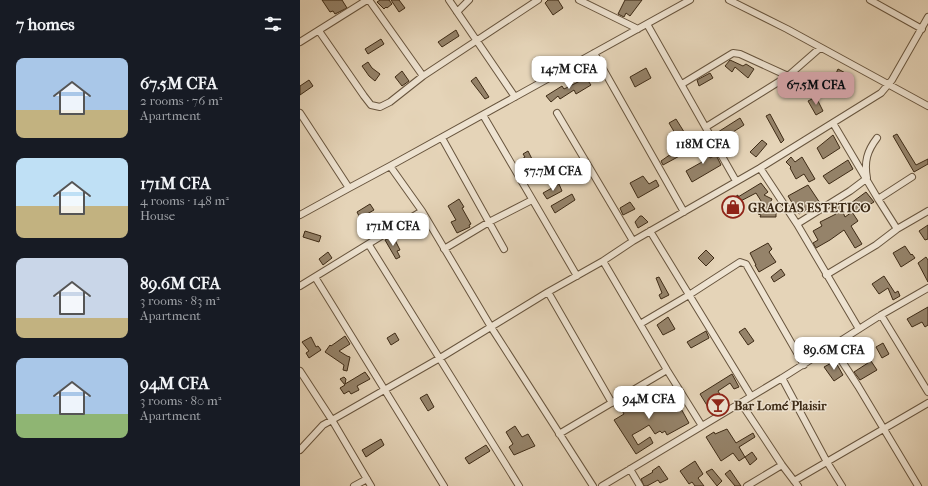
<!DOCTYPE html>
<html lang="en">
<head>
<meta charset="utf-8">
<style>
	body { margin:0; font-family:"IM FELL French Canon",serif; background:#20242c; color:#f1f3f6; height:100vh; display:flex; flex-direction:column; font-size:15px; white-space:nowrap }
	* { box-sizing:border-box; margin:0 }
	p { font-size:13px; color:#9ea1a6 }
	.icon { flex:none; width:22px; height:22px; fill:none; stroke:currentColor; stroke-width:2; stroke-linecap:round; stroke-linejoin:round }
	.map { position:relative; flex:1; overflow:hidden }
	.drawer { display:flex; flex-direction:column; background:#171b24; width:300px }
	.drawer>* { flex:none }
	.price { position:absolute; translate:-50% -34px; padding:0 9px; border-radius:8px; background:#fff; color:#222; font-size:13px; line-height:26px; filter:drop-shadow(0 1px 2px #0008) }
	.price::after { content:''; position:absolute; left:50%; top:24px; width:12px; height:9px; margin-left:-6px; background:inherit; clip-path:polygon(0 0,100% 0,50% 100%) }
	.price.selected { background:#c59692; color:#111 }
	ul { padding:0; list-style:none }
	li { display:flex; align-items:center; gap:12px; height:100px; padding:0 16px }
	li span { display:grid; place-items:center; flex:none; width:112px; height:80px; border-radius:8px; color:#555 }
	li>.icon { margin-inline-start:auto }
	span .icon { width:48px; height:48px; fill:#fffc; stroke-width:1 }
	li b { font-size:17px }
	h2 { display:flex; justify-content:space-between; align-items:center; height:48px; padding:0 16px; font-size:17px }
	main { display:flex; flex:1; min-height:0 }
	.map>svg:first-child { display:block }
	.building { fill:#95836a; stroke:#3e2b16 }
	.lines { fill:none; stroke-linecap:round; stroke-linejoin:round }
	.minor-casing { stroke:#68553e; stroke-width:8 }
	.minor { stroke:#eee3d1; stroke-width:6 }
	.labels { text-anchor:middle; stroke-width:3; stroke-linejoin:round; paint-order:stroke }
	.poi-label { font-size:13px; font-weight:bold; fill:#3e2b16; stroke:#eee3d1; text-anchor:start }
</style>
</head>
<body>
<main>
<section class="drawer">
<h2>7 homes<svg class="icon" aria-label="filters" viewBox="0 0 24 24"><path d="M4 7h16M4 17h16"/><circle cx="9" cy="7" r="2"/><circle cx="15" cy="17" r="2"/></svg></h2>
<ul>
<li><span style="background:linear-gradient(#a9c7e8 65%,#c2b280 0)"><svg class="icon" aria-label="home" viewBox="0 0 24 24"><path d="M3 11l9-7 9 7M6 9v11h12V9"/></svg></span><div><b>67.5M CFA</b><p>2 rooms · 76 m²</p><p>Apartment</p></div></li>
<li><span style="background:linear-gradient(#bfe0f5 60%,#c2b280 0)"><svg class="icon" aria-label="home" viewBox="0 0 24 24"><path d="M3 11l9-7 9 7M6 9v11h12V9"/></svg></span><div><b>171M CFA</b><p>4 rooms · 148 m²</p><p>House</p></div></li>
<li><span style="background:linear-gradient(#c9d6e8 75%,#c2b280 0)"><svg class="icon" aria-label="home" viewBox="0 0 24 24"><path d="M3 11l9-7 9 7M6 9v11h12V9"/></svg></span><div><b>89.6M CFA</b><p>3 rooms · 83 m²</p><p>Apartment</p></div></li>
<li><span style="background:linear-gradient(#a9c7e8 70%,#8fb573 0)"><svg class="icon" aria-label="home" viewBox="0 0 24 24"><path d="M3 11l9-7 9 7M6 9v11h12V9"/></svg></span><div><b>94M CFA</b><p>3 rooms · 80 m²</p><p>Apartment</p></div></li>
</ul>
</section>
<div class="map">
<svg width="628" height="486" viewBox="0 0 628 486">
	<rect width="100%" height="100%" fill="#e5d4b8"/>
	<filter id="stains"><feTurbulence type="fractalNoise" baseFrequency=".005" numOctaves="4"/><feColorMatrix values="0 0 0 0 .2 0 0 0 0 .09 0 0 0 0 .02 0 0 0 .5 -.17"/></filter>
	<radialGradient id="worn" r=".72"><stop offset=".6" stop-color="#630" stop-opacity="0"/><stop offset="1" stop-color="#630" stop-opacity=".3"/></radialGradient>
	<path class="building" d="M22,0H42L47,8L35,14L33,11L30,12Z
		M80,0H89L92,4L87,8L86,7L84,9L77,2Z
		M91,0H99L105,8L99,12Z
		M248,0H258L263,8L253,15L245,3Z
		M325,0H342L330,16L326,13L324,17L318,14Z
		M156,30L159,36L142,47L138,42Z
		M81,39L84,44L68,54L65,49Z
		M430,60L443,66L446,64L454,69L448,78L435,67L432,72L425,66Z
		M68,62L72,68L80,74L75,81L69,76L62,66Z
		M346,68L351,78L335,87L330,77Z
		M538,69L551,76L544,87L533,80Z
		M102,71L109,81L102,86L95,77Z
		M410,73L413,78L399,86L397,80Z
		M176,77L189,97L185,99L171,81Z
		M286,78L291,85L276,94L274,90L260,99L258,96L251,102L246,96L262,86L264,89Z
		M9,80L13,86L0,95V86Z
		M516,97L523,111L516,115L508,101Z
		M470,114L484,140L481,143L466,116Z
		M440,118L444,125L422,139L418,132Z
		M376,119L386,135L379,140L369,123Z
		M597,134L616,165L628,159V164L614,172L593,136Z
		M533,135L540,148L523,159L517,148Z
		M462,140L467,144L456,157L450,152Z
		M404,146L410,158L416,155L421,165L392,182L386,171L402,162L396,150Z
		M381,147L385,153L363,165L361,161Z
		M228,151L232,159L218,167L216,163L225,157L223,154Z
		M491,157L495,162L502,157L515,179L509,182L504,174L496,179L490,168L491,167L486,162Z
		M548,160L553,169L529,184L523,176Z
		M247,162L252,169L230,181L225,174Z
		M343,176L349,184L356,180L359,186L338,198L330,183Z
		M461,183L468,192L464,195L472,199L466,211L476,210V217H460L461,215L458,214L463,204L456,193L433,205L430,200L438,195V197Z
		M259,184L262,191L247,199L243,193Z
		M508,185L520,203L499,214L488,196Z
		M566,192L574,202L557,212L551,203Z
		M272,194L275,200L255,213L251,206Z
		M159,199L164,207L162,208L171,224L169,225L170,227L157,233L151,222L156,220L148,206Z
		M330,202L335,209L323,215L320,208Z
		M70,204L74,210L60,218L57,212Z
		M540,205L545,217L552,212L558,221L551,226L562,244L555,248L544,230L530,240L516,248L513,243L518,240L513,231L522,226L520,222L536,214L533,208Z
		M340,216H342L348,222L338,228L335,222Z
		M628,225V239L625,240L619,231Z
		M5,231L21,236L19,242L3,237Z
		M93,236L100,250L97,251L100,257L96,259L85,240Z
		M468,243L472,249L469,252L476,262L459,272L455,265H456L450,253Z
		M605,246L611,255L612,254L615,258L601,267L593,253Z
		M406,250L414,258L406,266L398,258Z
		M28,252L32,258L23,265L19,259Z
		M626,257L628,260V282L618,263Z
		M481,269L485,275L474,282L471,277Z
		M584,276L595,293L598,291L600,296L593,300L588,288L579,294L572,284Z
		M359,277L369,295L361,299L359,295L362,293L356,278Z
		M628,307V325L625,327L622,322L612,327L607,319Z
		M368,317L375,329L363,335L357,325Z
		M445,328L454,341L448,345L439,332Z
		M406,331L409,338L391,348L387,342Z
		M95,333L99,340L91,345L87,338Z
		M45,336L50,344L39,351L47,356L50,357L47,371L43,370L44,365L25,352L30,345L31,346Z
		M11,337L16,347L18,346L21,350L9,358L6,353L9,351L2,342Z
		M583,343L589,354L582,358L576,347Z
		M535,361L543,375L534,381L524,367Z
		M571,361L577,370L560,380L554,372Z
		M65,372L70,379L57,386L59,390L51,394L49,391L44,394L40,388L45,385L40,379L44,377L46,379L45,384Z
		M432,374L439,387L434,389L430,383L418,391L425,403L411,412L400,394Z
		M127,394L134,407L128,411L120,398Z
		M359,395L367,411L379,405L389,423L367,435L365,431L362,433L360,431L355,434L349,425L341,430L332,435L338,445L350,437L353,443L336,454L314,420L324,414L319,405L327,401L329,403L339,397L344,405Z
		M215,426L222,437L228,434L235,446L214,455L209,447L213,444L206,432Z
		M427,429L436,443L453,433L455,437L439,447L445,457L439,461L433,453L421,461L406,437L414,432L415,434Z
		M81,439L84,445L66,457L62,450Z
		M186,445L190,451L169,464L165,458Z
		M452,452L457,459L450,465L445,457Z
		M395,461L403,474L398,478L404,486H395L392,482L389,484L380,471Z
		M359,466L368,479L360,483L358,480L347,486H344L341,479L353,472L352,471Z
		M412,469L422,481L417,486L406,472Z
		M430,470L441,486H435L425,474Z"/>
	<g class="lines">
		<g class="minor-casing">
			<path id="minor" d="M69,0L123,76
				M149,0L215,97
				M279,0L338,29
				M429,0L487,29L628,106
				M570,0L622,29
				M157,12L169,0
				M347,24L436,181
				M19,31L64,96L71,105L80,107L90,102L123,76L238,0
				M0,42L67,0
				M294,53L384,212
				M382,84L433,53L440,54L488,76
				M0,113L49,188
				M257,113L333,241
				M183,115L277,276
				M533,123L578,199L597,229
				M406,127L488,76L520,48
				M142,138L204,249
				M90,166L122,211L191,327L293,486
				M460,168L497,224L559,329
				M567,178C564,162 567,151 577,138
				M578,199L612,177
				M0,215L49,188L90,166L390,0
				M497,224L550,191L566,179
				M350,231L451,396
				M69,245L219,486
				M144,249L189,222L232,200
				M303,261L367,370L402,426
				M526,275L576,245L597,229L628,211
				M15,277L144,486
				M0,286L122,211
				M248,292L312,403
				M581,315L628,392
				M340,324L389,295L440,262L446,264L504,365
				M532,346L558,386L618,486
				M0,371L32,420L71,486
				M482,378L527,462L542,486
				M441,403L482,465L498,486
				M259,434L367,370
				M0,450L23,425L32,420L140,358L248,292L303,261L333,241L460,168L581,93L592,80L628,17
				M330,469L340,486
				M494,481L628,403
				M54,486L67,479
				M302,486L482,378L581,315L628,288
				M447,486L482,465"/>
		</g>
		<use href="#minor" class="minor"/>
	</g>
	<defs>
		<g id="shop-ring" transform="scale(1.15)"><circle r="9.5" fill="#eee3d1" stroke="#8f2418" stroke-width="1.5"/><path d="M-5-2.5h2.3a2.7 3.5 0 0 1 5.4 0H5L5.5 6h-11ZM-1.5-2.5h3a1.5 2.3 0 0 0-3 0Z" fill="#8f2418"/></g>
		<g id="bar-ring" transform="scale(1.15)"><circle r="9.5" fill="#eee3d1" stroke="#8f2418" stroke-width="1.5"/><path d="M-6-5H6L.8 .8V4.5H3.5V6h-7V4.5H-.8V.8Z" fill="#8f2418"/></g>
	</defs>
	<g fill-rule="evenodd">
		<use href="#shop-ring" x="433" y="207"/>
		<use href="#bar-ring" x="418" y="405"/>
	</g>
	<g class="labels">
		<g class="poi-label">
			<text x="448" y="212">GRACIAS ESTETICO</text>
			<text x="434" y="410">Bar Lomé Plaisir</text>
		</g>
	</g>
	<rect width="100%" height="100%" filter="url(#stains)"/>
	<rect width="100%" height="100%" fill="url(#worn)"/>
</svg>
<b class="price" style="left:269px;top:90px">147M CFA</b>
<b class="price selected" style="left:516px;top:106px">67.5M CFA</b>
<b class="price" style="left:403px;top:165px">118M CFA</b>
<b class="price" style="left:253px;top:192px">57.7M CFA</b>
<b class="price" style="left:93px;top:247px">171M CFA</b>
<b class="price" style="left:534px;top:371px">89.6M CFA</b>
<b class="price" style="left:349px;top:420px">94M CFA</b>
</div>
</main>
</body>
</html>
